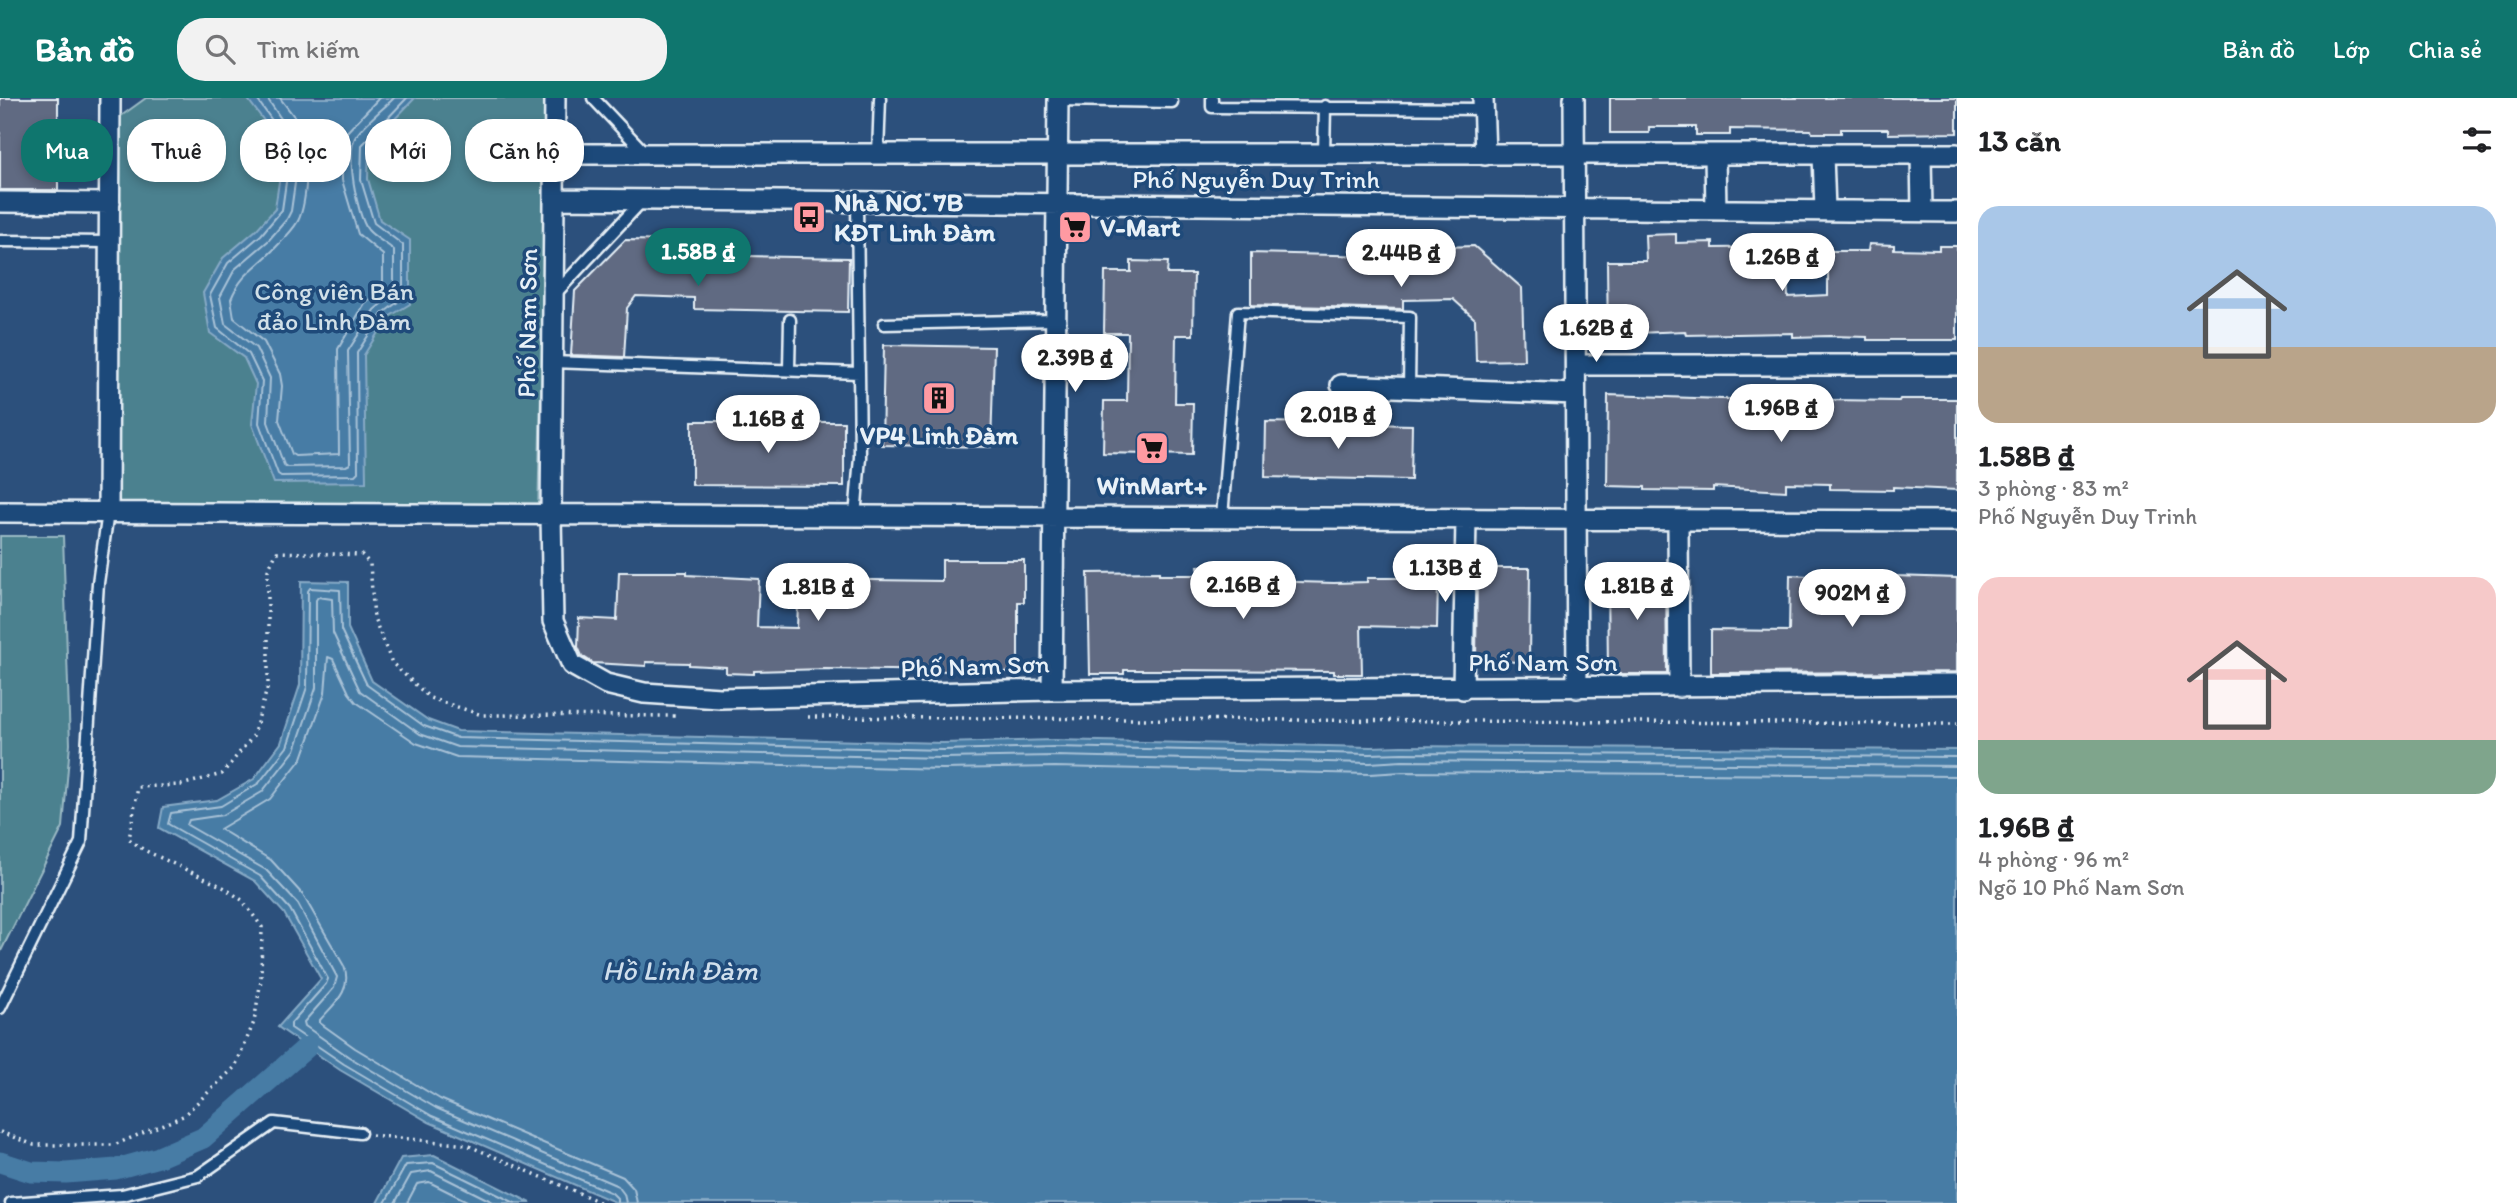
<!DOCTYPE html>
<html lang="vi">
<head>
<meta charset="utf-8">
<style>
	body { margin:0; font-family:Itim,sans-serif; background:#f2f2f2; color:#202124; height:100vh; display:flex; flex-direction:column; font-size:26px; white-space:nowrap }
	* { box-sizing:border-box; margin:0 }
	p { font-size:23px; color:#757577 }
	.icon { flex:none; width:38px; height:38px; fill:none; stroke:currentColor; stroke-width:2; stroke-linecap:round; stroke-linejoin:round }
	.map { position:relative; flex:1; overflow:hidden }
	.drawer { display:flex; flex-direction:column; background:#fff; width:560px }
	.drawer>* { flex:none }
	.banner { position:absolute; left:21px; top:21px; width:665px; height:63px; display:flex; gap:14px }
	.price { position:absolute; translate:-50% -60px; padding:0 16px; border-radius:24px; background:#fff; color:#222; font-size:23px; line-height:46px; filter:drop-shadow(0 2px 4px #0008) }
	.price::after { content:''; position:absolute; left:50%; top:42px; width:21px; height:16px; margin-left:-10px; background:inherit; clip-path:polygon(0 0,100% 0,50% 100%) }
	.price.current { background:#0f766e; color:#fff }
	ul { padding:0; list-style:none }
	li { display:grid; align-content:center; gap:14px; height:371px; padding:0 21px }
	li span { display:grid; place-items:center; height:217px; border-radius:21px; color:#555 }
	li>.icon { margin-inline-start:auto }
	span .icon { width:126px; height:126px; fill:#fffc; stroke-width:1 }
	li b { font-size:30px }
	h2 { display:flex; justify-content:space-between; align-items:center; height:84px; padding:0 21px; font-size:30px }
	.pill { padding:0 24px; border-radius:28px; background:#fff; box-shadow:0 4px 10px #0003; font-size:24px; line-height:63px }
	.pill.current { background:#0f766e; color:#fff }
	header { display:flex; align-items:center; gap:42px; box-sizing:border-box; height:98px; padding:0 35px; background:#0f766e; color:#fff }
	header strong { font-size:33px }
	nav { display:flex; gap:38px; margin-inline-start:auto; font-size:24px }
	.search { width:490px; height:63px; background:#f2f2f2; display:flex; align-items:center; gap:18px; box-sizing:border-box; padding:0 24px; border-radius:28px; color:#757577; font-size:26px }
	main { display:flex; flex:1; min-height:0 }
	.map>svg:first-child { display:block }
	.green { fill:#4c818f; stroke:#9ab9c4; stroke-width:2 }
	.water { fill:#477ba5; stroke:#87aac6; stroke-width:2 }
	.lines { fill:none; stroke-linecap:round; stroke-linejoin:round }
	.shore { stroke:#a8c2d7; stroke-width:2 }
	.canal { stroke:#477ba5; stroke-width:21 }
	.building { fill:#616a82; stroke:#e8f1f8; stroke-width:2 }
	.service-casing { stroke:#e8f1f8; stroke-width:15 }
	.minor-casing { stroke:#e8f1f8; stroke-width:24 }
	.path { stroke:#e8f1f8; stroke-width:3.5; stroke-dasharray:2 5; stroke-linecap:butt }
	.service { stroke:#1f4a7a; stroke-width:10 }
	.minor { stroke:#1f4a7a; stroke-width:19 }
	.labels { text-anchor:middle; stroke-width:7; stroke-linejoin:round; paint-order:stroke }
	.street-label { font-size:26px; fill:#e8f1f8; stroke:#1f4a7a }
	.poi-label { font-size:26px; font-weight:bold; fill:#e8f1f8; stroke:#1f4a7a; text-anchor:start }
	.park-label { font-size:26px; fill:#d1e0e8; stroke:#1f4a7a }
	.water-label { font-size:28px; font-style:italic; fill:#d0dfec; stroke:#1f4a7a }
</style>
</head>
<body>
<header>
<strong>Bản đồ</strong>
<div class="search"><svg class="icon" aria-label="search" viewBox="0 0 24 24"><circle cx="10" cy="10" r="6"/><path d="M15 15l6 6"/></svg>Tìm kiếm</div>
<nav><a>Bản đồ</a><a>Lớp</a><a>Chia sẻ</a></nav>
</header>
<main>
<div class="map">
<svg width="1957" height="1105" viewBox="0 0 1957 1105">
	<rect width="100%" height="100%" fill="#2c507c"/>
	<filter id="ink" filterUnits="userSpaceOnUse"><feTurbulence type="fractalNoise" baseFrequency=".0143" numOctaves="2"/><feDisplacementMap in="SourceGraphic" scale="14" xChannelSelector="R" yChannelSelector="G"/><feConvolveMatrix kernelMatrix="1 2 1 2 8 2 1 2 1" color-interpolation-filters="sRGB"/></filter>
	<g filter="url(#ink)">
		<path class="green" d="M146,0H548L538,418L108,414L110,26Z
			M0,438H63L70,646L63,729L0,855Z"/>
		<path class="water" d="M247,0H415L369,48L368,81L380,122L410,142V206L387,220L364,257L366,384L274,385L252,326L256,286L244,260L210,235L203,195L223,160L256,132L275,111L280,77L279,43Z
			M301,483L348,484V530L372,583L428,622L458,633L943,645L1054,642L1371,649L1401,648L1957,652V1105H617L429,1024L340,972L278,929L321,881L284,815L255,783L159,730L163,709L217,702L254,681L281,645L300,587Z
			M434,1057L531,1105H377L401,1060Z"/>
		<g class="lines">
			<path class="shore" d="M256,0L286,42L287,77L282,112L261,137L228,165L210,197L217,230L249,256L262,283L259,325L278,376L281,378L355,377L358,374L357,255L382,216L403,200V147L374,125L361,82L362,47L407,0
				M267,0L294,40L296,78L291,113L287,121L268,143L235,171L220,199L225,226L256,250L270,280L268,324L284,367L287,369L346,368L350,366L348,253L374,212L394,195V152C386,145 375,140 368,132C357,118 345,54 356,38C366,24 382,12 394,0
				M280,0C287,10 297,20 302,31C311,48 307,106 298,123C293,132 284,141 277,148C259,168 242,174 231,201L234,220L264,244L280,276L282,288L279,322L292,356L295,358L339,356L338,251L365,205L383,190V157L358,136L342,82V47L345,36L379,0
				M385,1105L406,1067L433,1065L515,1105
				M395,1105L411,1076L431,1073L495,1105
				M407,1105L417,1086L429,1084L471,1105
				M617,1105V1100L612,1095L432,1018L344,966L291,930V925L326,886L328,881L290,811L260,778L168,726L171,715L221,708L259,685L287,649L307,589L308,493L310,490L340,492L341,532L367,587L424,628L458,640L943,652L1055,649L1370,656L1402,655L1957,659
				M626,1105L624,1096L618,1088L436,1010L349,959L305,928L304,924L334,890L337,879L298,806L266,772L187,727L189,722L223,717L262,694L295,652L316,590V502L318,499L332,501L333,535L360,593L420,636L457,649L943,660L1055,658L1370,665L1402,663L1957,668
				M637,1105L634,1091L623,1079L440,1001L355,950L320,925V922C334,906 353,892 344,868L303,797L271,762L220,731L270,701L302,660L325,595L328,559L333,561L349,595L356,604L416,645L457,659L943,671L1055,669L1370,676L1402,674L1957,678"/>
			<path class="canal" d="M0,1064L31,1074L66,1075L116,1071L159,1059L203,1040L307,949"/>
		</g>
		<path class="building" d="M0,0H58V92H0Z
			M1610,0H1957V35L1888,36V31H1841V35H1812L1811,32L1730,31V37H1696V29H1649V35H1610Z
			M1676,136V145L1713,144V150L1786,149L1788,199L1828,197V153H1868L1869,146L1894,147V151L1939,152V148H1957V242H1867V239L1829,238L1793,239V235L1686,237L1685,233L1637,235V248H1608L1607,163H1646L1645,137Z
			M625,142L687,143V157L849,160L848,214L694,211V200L636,198L627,210L624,259L571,257L575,193Z
			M1474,148L1522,190L1524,262L1476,263L1475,221L1453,201L1403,202V211L1251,207V155L1414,159V150Z
			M1131,163L1168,164L1167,176H1194L1193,237H1176L1175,305H1193L1192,357L1103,355L1104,303H1127L1128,235H1104L1105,174H1131Z
			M884,247L994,249L991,349L882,347Z
			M1608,297L1751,302V309H1831V302L1899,303L1900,301H1957V392L1893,389V392L1830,391V386L1786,385V393L1713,389V393L1645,392V389L1607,388Z
			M692,323H748V332H791V324H844V388L692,387Z
			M1266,324L1412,327L1411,382L1265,379Z
			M942,462H1024V504H1018V574L825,571L754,573V576L726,575V569L689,567V565L646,564V568L593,565L582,558L578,549L579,520L617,522L619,474H687V477L759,481L757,529L797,530L799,481L942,483Z
			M1229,467V479L1261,478V483L1334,485L1367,484V480H1400V483L1438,484L1437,530L1361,528L1362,576H1334V573L1165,572H1124V576H1090L1088,475L1159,474V477H1199L1198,468Z
			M1477,470H1530L1529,564L1476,563Z
			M1607,473H1666L1667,576H1608Z
			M1830,476L1957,480V574L1711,575V532L1789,533L1790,477L1829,479Z"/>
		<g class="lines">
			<g class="service-casing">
				<path id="service" d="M593,0L646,56
					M1212,0V9L1483,11
					M1058,2L1172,4
					M878,56L880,0
					M1324,57L1325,8
					M857,104L859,275
					M0,143L110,144
					M554,197L642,103
					M884,226L1056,222
					M552,264L859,275L860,359L855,419
					M789,271L790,222
					M1222,420L1238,214L1410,219L1409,290
					M0,910L81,744L98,485L108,414
					M11,1105L122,1097L198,1078L274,1025L360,1035"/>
			</g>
			<g class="minor-casing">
				<path id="minor" d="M555,0L551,418L553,523L572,567L606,586L644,595L720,600L1052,592L1957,586
					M1483,0L1485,57
					M1574,0L1577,590
					M554,56H1957
					M1715,57L1716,112
					M1823,57L1825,112
					M1921,57L1922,113
					M554,101L1957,114
					M0,104L110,105
					M1576,267H1957
					M1341,287L1575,296
					M0,414L1957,423
					M108,414L110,0
					M1678,422L1679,589
					M1463,591L1466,421
					M1052,592L1058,0"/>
			</g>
			<path class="path" d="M808,619L1957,626
				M0,1034L34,1047H114L183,1018L235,969L254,924L261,882L262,829L242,802L223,789L144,752L129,741L138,689L181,687L222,676L253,638L268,588V472L277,454L362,457L370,466L374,520L392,565L430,600L482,617L677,618
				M372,1037L467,1047L602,1105"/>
			<use href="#service" class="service"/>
			<use href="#minor" class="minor"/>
		</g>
	</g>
	<defs>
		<g id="bus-square" transform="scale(1.75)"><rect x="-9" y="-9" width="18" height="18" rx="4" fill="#ff9aa2" stroke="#1f4a7a"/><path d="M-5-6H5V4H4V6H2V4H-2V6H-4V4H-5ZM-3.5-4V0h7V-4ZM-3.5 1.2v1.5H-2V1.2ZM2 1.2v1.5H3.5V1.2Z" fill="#111"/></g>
		<g id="supermarket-square" transform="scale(1.75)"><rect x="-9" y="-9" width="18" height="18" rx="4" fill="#ff9aa2" stroke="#1f4a7a"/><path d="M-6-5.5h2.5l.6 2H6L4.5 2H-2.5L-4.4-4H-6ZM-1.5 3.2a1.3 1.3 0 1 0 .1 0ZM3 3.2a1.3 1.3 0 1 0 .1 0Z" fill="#111"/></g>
		<g id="building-square" transform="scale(1.75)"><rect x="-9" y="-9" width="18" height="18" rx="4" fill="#ff9aa2" stroke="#1f4a7a"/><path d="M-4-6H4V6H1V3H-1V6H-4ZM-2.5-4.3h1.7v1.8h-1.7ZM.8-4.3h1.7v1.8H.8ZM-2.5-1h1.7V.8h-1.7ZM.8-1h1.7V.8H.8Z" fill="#111"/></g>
	</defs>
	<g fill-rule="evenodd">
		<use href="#bus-square" x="809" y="119"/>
		<use href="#supermarket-square" x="1075" y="129"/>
		<use href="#building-square" x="939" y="300"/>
		<use href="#supermarket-square" x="1152" y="350"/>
	</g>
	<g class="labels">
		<g class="street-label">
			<text x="1256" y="90">Phố Nguyễn Duy Trinh</text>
			<text transform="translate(527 225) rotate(-89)" y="9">Phố Nam Sơn</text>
			<text x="1543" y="573">Phố Nam Sơn</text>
			<text transform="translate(975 568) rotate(-2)" y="9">Phố Nam Sơn</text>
		</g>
		<g class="poi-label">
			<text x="834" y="113">Nhà NƠ. 7B<tspan x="834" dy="30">KĐT Linh Đàm</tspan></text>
			<text x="1100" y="138">V-Mart</text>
			<text x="939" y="346" text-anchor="middle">VP4 Linh Đàm</text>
			<text x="1152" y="396" text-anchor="middle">WinMart+</text>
		</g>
		<g class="park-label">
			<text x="334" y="202">Công viên Bán<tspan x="334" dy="30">đảo Linh Đàm</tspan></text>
		</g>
		<g class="water-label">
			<text x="680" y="882">Hồ Linh Đàm</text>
		</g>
	</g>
</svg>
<b class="price current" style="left:698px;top:190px">1.58B ₫</b>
<b class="price" style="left:1401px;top:191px">2.44B ₫</b>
<b class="price" style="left:1782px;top:195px">1.26B ₫</b>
<b class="price" style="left:1596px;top:266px">1.62B ₫</b>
<b class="price" style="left:1075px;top:296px">2.39B ₫</b>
<b class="price" style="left:1781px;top:346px">1.96B ₫</b>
<b class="price" style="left:1338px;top:353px">2.01B ₫</b>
<b class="price" style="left:768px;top:357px">1.16B ₫</b>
<b class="price" style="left:1445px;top:506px">1.13B ₫</b>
<b class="price" style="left:1243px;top:523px">2.16B ₫</b>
<b class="price" style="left:1637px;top:524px">1.81B ₫</b>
<b class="price" style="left:818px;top:525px">1.81B ₫</b>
<b class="price" style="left:1852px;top:531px">902M ₫</b>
<div class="banner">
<a class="pill current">Mua</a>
<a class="pill">Thuê</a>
<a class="pill">Bộ lọc</a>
<a class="pill">Mới</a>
<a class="pill">Căn hộ</a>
</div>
</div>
<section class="drawer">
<h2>13 căn<svg class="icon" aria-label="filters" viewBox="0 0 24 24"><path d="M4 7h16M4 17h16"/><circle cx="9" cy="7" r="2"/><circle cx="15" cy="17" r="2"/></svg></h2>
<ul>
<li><span style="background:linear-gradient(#a9c7e8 65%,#b9a48a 0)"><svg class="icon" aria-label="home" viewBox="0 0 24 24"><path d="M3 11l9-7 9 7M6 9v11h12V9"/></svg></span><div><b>1.58B ₫</b><p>3 phòng · 83 m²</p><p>Phố Nguyễn Duy Trinh</p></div></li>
<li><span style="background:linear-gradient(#f6c9c9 75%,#7fa58c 0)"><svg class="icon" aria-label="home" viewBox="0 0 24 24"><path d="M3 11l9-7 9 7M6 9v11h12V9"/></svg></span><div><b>1.96B ₫</b><p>4 phòng · 96 m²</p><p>Ngõ 10 Phố Nam Sơn</p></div></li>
</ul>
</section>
</main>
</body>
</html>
